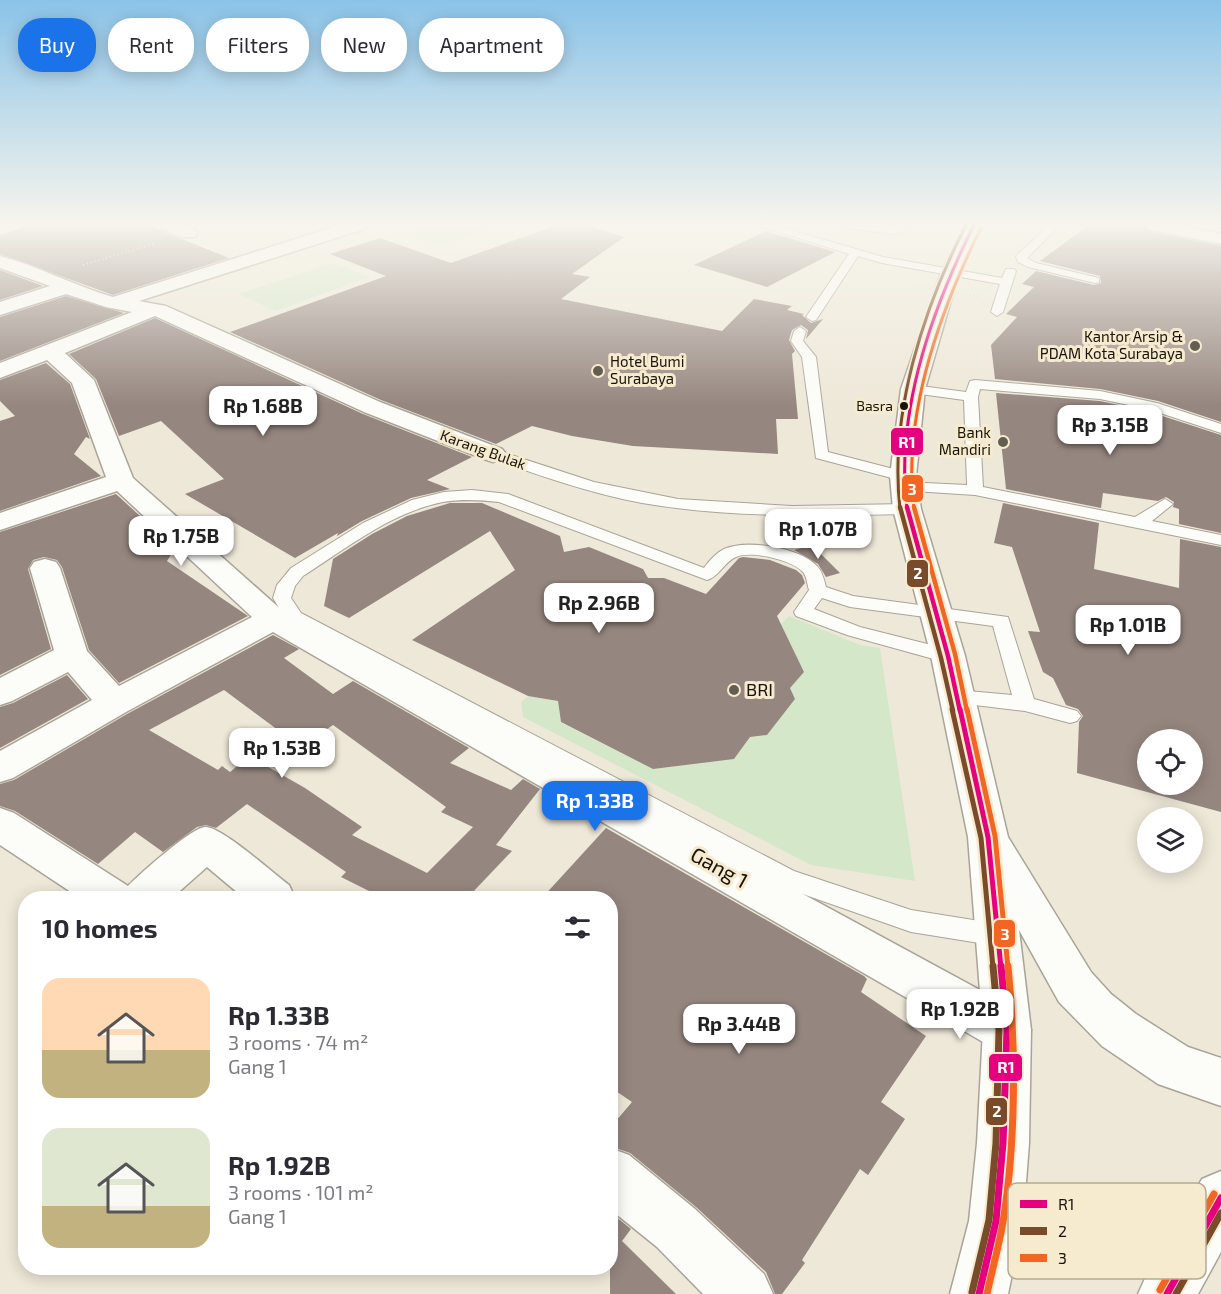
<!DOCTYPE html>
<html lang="en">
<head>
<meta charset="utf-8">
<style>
	body { margin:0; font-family:"Exo 2",sans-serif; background:#f7f7f7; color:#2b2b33; height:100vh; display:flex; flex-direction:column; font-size:22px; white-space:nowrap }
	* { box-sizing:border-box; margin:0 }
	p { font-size:20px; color:#7c7c81 }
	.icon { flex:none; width:33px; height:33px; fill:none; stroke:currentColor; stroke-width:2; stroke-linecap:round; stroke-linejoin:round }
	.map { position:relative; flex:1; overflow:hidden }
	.side { position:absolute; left:18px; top:891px; width:600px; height:384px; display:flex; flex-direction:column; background:#fff; border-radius:24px; box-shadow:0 3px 15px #0003 }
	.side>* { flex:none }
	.guide { position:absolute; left:18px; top:18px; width:600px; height:54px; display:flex; gap:12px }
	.tools { position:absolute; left:1137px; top:729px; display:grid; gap:12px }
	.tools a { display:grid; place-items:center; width:66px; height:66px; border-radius:50%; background:#fff; box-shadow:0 3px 15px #0003; font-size:30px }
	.price { position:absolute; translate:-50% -51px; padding:0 14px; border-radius:12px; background:#fff; color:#222; font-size:20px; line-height:39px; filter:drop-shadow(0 2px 3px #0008) }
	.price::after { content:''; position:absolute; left:50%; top:36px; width:18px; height:14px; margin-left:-9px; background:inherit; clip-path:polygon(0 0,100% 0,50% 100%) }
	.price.on { background:#1a73e8; color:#fff }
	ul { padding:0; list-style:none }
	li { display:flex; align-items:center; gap:18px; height:150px; padding:0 24px }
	li span { display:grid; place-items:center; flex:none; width:168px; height:120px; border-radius:18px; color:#555 }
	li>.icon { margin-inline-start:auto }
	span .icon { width:72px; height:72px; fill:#fffc; stroke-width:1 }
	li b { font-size:26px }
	h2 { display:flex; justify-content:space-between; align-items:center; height:72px; padding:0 24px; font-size:26px }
	.pill { padding:0 21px; border-radius:24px; background:#fff; box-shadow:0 3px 15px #0003; font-size:21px; line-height:54px }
	.pill.on { background:#1a73e8; color:#fff }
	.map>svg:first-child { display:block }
	.green { fill:#d4e7c9 }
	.building { fill:#95867f; fill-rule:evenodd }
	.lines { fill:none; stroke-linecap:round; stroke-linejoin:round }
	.lane-casing { stroke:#a9a498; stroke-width:2 }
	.street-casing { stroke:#a9a498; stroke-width:3 }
	.primary-casing { stroke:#a9a498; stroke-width:3 }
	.path { stroke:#d5d4cf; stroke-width:2; stroke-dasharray:1 3; stroke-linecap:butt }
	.lane { fill:#fcfcf9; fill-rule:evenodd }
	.street { fill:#fcfcf9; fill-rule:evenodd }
	.primary { fill:#fcfcf9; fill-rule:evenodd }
	.path-bridge { stroke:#d5d4cf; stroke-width:2; stroke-dasharray:1 3; stroke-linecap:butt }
	.bus-1-far3-casing { stroke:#f7ebcf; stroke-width:6 }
	.bus-1-far2-casing { stroke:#f7ebcf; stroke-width:9 }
	.bus-1-far1-casing { stroke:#f7ebcf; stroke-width:10 }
	.bus-1-casing { stroke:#f7ebcf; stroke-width:11 }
	.bus-2-far3-casing { stroke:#f7ebcf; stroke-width:6 }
	.bus-2-far2-casing { stroke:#f7ebcf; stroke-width:9 }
	.bus-2-far1-casing { stroke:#f7ebcf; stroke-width:10 }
	.bus-2-casing { stroke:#f7ebcf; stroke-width:11 }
	.bus-3-far3-casing { stroke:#f7ebcf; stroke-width:6 }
	.bus-3-far2-casing { stroke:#f7ebcf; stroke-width:9 }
	.bus-3-far1-casing { stroke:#f7ebcf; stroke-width:10 }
	.bus-3-casing { stroke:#f7ebcf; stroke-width:11 }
	.bus-1-far3 { stroke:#e5007d; stroke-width:3 }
	.bus-1-far2 { stroke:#e5007d; stroke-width:4.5 }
	.bus-1-far1 { stroke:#e5007d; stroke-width:5 }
	.bus-1 { stroke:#e5007d; stroke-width:7 }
	.bus-2-far3 { stroke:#7a4b2a; stroke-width:3 }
	.bus-2-far2 { stroke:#7a4b2a; stroke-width:4.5 }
	.bus-2-far1 { stroke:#7a4b2a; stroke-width:5 }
	.bus-2 { stroke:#7a4b2a; stroke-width:7 }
	.bus-3-far3 { stroke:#f26522; stroke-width:3 }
	.bus-3-far2 { stroke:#f26522; stroke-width:4.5 }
	.bus-3-far1 { stroke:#f26522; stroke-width:5 }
	.bus-3 { stroke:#f26522; stroke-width:7 }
	.poi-dot { fill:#635e52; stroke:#f7ebcf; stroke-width:2 }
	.bus-dot { fill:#18140a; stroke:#f7ebcf; stroke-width:2 }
	.labels { text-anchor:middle; stroke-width:6; stroke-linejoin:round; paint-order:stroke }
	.far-bus-label { font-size:14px; fill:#18140a; stroke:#f7ebcf; text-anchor:end }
	.far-poi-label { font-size:15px; fill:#18140a; stroke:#f7ebcf; text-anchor:end }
	.far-street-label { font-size:15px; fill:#18140a; stroke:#f7ebcf }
	.poi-label { font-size:18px; fill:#18140a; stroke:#f7ebcf; text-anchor:start }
	.near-street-label { font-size:21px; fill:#18140a; stroke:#f7ebcf }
	.key { fill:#f7ebcf; stroke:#b4aa94; stroke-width:1.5 }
	.key-label { font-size:16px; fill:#18140a }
	.line-badge { stroke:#f7ebcf; stroke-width:2 }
	.badge-label { font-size:16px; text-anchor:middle; font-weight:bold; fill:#fff }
</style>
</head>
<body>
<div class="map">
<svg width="1221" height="1294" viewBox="0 0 1221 1294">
	<rect width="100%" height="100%" fill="#eee8d8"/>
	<path class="green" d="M433,225H499L439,246L405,235Z
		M334,263L369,277L275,311L239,294Z
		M789,616L860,645L880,648L915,881L811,865L523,717L521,702L528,696L558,701L561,723L653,769L734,759L750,737L767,735L795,699L790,688L804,672L781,624Z"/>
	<path class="building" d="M31,225H147L229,258L113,295L0,254V235Z
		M557,225H586L624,237L572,274L590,277L561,299L722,331L754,299L792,306L787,310L804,314L802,315L811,323L823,319L806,339L808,330L801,325L792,330L789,340L795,351L792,354L798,419H776L778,454L633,446L572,436L532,426L496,444L381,400L230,332L386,276L330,254L380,238L451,263Z
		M1089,225H1144L1148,231L1221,246V422L1158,401L1100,389L995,379L991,345L1017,317L1006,314L1034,287L1022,284L1036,271L1094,285L1101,283L1100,276L1040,261Z
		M766,231L835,252L767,287L694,265Z
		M0,270L43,286L0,300Z
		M66,296L124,313L0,361V317Z
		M155,318L363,414L472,457L427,480L450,489L411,498L362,521L337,536L338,533L295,558L185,494L224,479L161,421L119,436L96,379L69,354Z
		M46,363L70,384L90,439L86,437L74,454L101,476L0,511V421L15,416L0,401V380Z
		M996,393L1100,401L1147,411L1221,435V533L1179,524V509L1173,507L1174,502L1166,497L1158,501L1103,493L1101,508L1006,489Z
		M116,494L175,548L167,561L248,616L119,683L89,650L62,567L57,560L44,557L33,560L28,569L51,649L0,675V532Z
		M450,503H482L560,536L564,552L589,547L643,569L648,578H664L706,594L739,558L743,557L770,560L796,570L802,575L805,583L777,616L804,672L790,688L795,699L767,735L750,737L734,759L653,769L561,722L558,701L528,696L412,640L515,570L490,531L349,618L324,606L333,559L372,534L407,516Z
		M1003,503L1099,523L1094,569L1179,588L1180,539L1221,547V812L1077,773L1079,722L1083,716L1078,709L1066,705L1053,678L1043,672L1028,631L1040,632L1012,547L994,543ZM1148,740H1192V784H1148Z
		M812,545L840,573L826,577L818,564L794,550Z
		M273,635L299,649L284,658L333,694L353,681L469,748L450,763L511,790L523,779L540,789L496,845L512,851L471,894L480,898H383L341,877L346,872L247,804L216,828L206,825L197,827L163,852L135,832L98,864L15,811L0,806V784L14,780L127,714ZM224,690L301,747L333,725L446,807L441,812L473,827L427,873L352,835L362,827L305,788L249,756L230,772L222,766L218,770L149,730Z
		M67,675L88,699L0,748V707L13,703Z
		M606,828L864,976L867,979L861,992L926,1036L881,1102L905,1119L868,1175L860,1169L802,1260L805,1263L782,1294H775L766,1272L696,1207L630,1153L610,1146V1128L632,1102L610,1087V898H542Z
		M610,1212L631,1229L622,1241L676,1294H610Z"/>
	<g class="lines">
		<g class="lane-casing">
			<path id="lane" d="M757,225H774L883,257L1002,278L1006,269H1014L1016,271L1003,312L997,316L991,312L1000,284L882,263L858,256L816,320L812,321L806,317L849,254Z
				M842,225L893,228L897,225H907L903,232L893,234L847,228Z
				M1037,225H1049L1055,230L1027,258L1036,263L1099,278V282L1095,283L1028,267L1018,262L1016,257L1017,255L1044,230Z
				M1215,225H1221V228L1216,227Z
				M800,327L806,331L803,341L816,357L828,452L909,473L911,476L909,479L903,481L816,458L802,357L791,341L794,331Z
				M975,380L1100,391L1157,403L1221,424V433L1148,409L1100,399L980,389L978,397L983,487L1135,517L1165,499L1173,504L1152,521L1221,535V545L975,495L898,490L896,487L904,482L967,485L964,400L913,393L906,389L913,385L966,392L970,381Z
				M493,449L594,482L678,499L792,506L907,504L915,509L907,514C818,516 729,518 642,503C589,493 538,475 488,457L485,454L488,451Z
				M472,490L508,494L704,568C709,561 716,553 724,549C747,539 799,547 817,566C822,571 824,579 826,587L853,596L1008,617L1034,699L1077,711L1081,716L1077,721L1070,723L1025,711L950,702L947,697L950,692L957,690L1012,695L993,626L850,607L822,598L814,609L860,627L955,651L958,656L955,661L948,663L847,635L796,616L794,612L809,590C807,584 807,577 803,572C792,560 751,550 736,557C724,562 719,577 707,580L499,502C481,500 462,499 443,502C392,512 347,548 303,576L295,586L291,598L301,613L794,871L911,910L998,924L1007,927L1011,935L1007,943L998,946L911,932L777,885L287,621L273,598L277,585L291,568L363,523L412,500L444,492Z"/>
		</g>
		<g class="street-casing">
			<path id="street" d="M161,225C174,225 188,223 198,233L195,237H183L163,229Z
				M340,225H366L364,229L139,301L166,306L380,402L502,449L506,454L502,459L493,462L484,459L364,412L155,316L65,353L94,380L133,478L284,612L1024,1014L1031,1030L1024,1046L1007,1052L990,1046L273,632L126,712L13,778L0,782V751L92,700L68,672L12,701L0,705V678L54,650L30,568L34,562L45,559L56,562L60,568L87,651L119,686L252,617L117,491L0,530V513L106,477L72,383L47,360L0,378V363L132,312L106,307L66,294L0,315V302L50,286L0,268V256C39,266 74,286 113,297Z
				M1146,225H1180L1221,234V244L1148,229Z
				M0,808L14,813L128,886C140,874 191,828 205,827C221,826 274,874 289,885L295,898H244L207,867L172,898H80L0,845Z
				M610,1148L629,1155L695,1209L764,1274L773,1294H703L657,1247L610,1209Z"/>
		</g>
		<g class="primary-casing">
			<path id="primary" d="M965,225H982L959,273L925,389L916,476L921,509L965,656L1008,837L1091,972L1111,994L1136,1014L1188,1047L1221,1058V1106L1158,1084L1102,1046L1059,1002L1019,930L1031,1030L1029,1143L1023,1221L1008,1294H950L969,1221L977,1143L983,1030L968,837L931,656L893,509L890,476L901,389L941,273Z
				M1221,1171V1252L1198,1294H1138L1147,1274L1202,1179Z"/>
		</g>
		<path class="path" d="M83,265L153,244"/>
		<use href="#lane" class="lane"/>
		<use href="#street" class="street"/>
		<use href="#primary" class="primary"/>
		<path class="path-bridge" d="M914,286L981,297"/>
		<g class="bus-1-far3-casing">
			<path id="bus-1-far3" d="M907,509C895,414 932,309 974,225"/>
		</g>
		<g class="bus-1-far2-casing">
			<path id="bus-1-far2" d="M907,507L948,656L960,711"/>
		</g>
		<g class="bus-1-far1-casing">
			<path id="bus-1-far1" d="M960,709L988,837L1001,968"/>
		</g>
		<g class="bus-1-casing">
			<path id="bus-1" d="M979,1294L996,1221L1003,1143L1007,1030L1001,966
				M1167,1294L1221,1198"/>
		</g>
		<g class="bus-2-far3-casing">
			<path id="bus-2-far3" d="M900,509C889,414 923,309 966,225"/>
		</g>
		<g class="bus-2-far2-casing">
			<path id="bus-2-far2" d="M900,507L941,658L953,711"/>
		</g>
		<g class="bus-2-far1-casing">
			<path id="bus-2-far1" d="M952,709L981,838L993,968"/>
		</g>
		<g class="bus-2-casing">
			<path id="bus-2" d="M972,1292L989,1220L996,1143L999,1030L993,966
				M1176,1294L1221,1213"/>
		</g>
		<g class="bus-3-far3-casing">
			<path id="bus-3-far3" d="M914,509C902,415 940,311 981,228"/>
		</g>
		<g class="bus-3-far2-casing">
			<path id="bus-3-far2" d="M914,507L955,654L967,711"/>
		</g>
		<g class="bus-3-far1-casing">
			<path id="bus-3-far1" d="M967,709L995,836L1008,968"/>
		</g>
		<g class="bus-3-casing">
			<path id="bus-3" d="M1160,1290L1214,1194
				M987,1294C992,1270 999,1246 1003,1222C1016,1142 1016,1047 1008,966"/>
		</g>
		<use href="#bus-1-far3" class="bus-1-far3"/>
		<use href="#bus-1-far2" class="bus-1-far2"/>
		<use href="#bus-1-far1" class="bus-1-far1"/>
		<use href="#bus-1" class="bus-1"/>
		<use href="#bus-2-far3" class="bus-2-far3"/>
		<use href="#bus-2-far2" class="bus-2-far2"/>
		<use href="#bus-2-far1" class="bus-2-far1"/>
		<use href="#bus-2" class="bus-2"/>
		<use href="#bus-3-far3" class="bus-3-far3"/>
		<use href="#bus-3-far2" class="bus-3-far2"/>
		<use href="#bus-3-far1" class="bus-3-far1"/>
		<use href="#bus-3" class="bus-3"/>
	</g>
	<linearGradient id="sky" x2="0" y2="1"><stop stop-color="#8bc3e8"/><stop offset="0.55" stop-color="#f7f5ed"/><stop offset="1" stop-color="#f7f5ed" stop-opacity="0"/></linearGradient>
	<rect width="1221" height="406" fill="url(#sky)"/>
	<g class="poi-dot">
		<circle cx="1195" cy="346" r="6"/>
		<circle cx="598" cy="371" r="6"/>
		<circle cx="1003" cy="442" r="6"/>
		<circle cx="734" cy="690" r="6"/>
	</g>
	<circle class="bus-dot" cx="904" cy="406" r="5"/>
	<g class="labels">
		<g class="far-bus-label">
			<text x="893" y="411">Basra</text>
		</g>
		<g class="far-poi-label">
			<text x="1183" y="342">Kantor Arsip &amp;<tspan x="1183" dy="17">PDAM Kota Surabaya</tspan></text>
			<text x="610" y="367" text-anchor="start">Hotel Bumi<tspan x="610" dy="17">Surabaya</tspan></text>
			<text x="991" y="438">Bank<tspan x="991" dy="17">Mandiri</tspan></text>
		</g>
		<g class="far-street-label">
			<text transform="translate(483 450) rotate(20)" y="5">Karang Bulak</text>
		</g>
		<g class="poi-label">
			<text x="746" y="696">BRI</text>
		</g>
		<g class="near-street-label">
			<text transform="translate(719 868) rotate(29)" y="7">Gang 1</text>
		</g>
	</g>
	<rect x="1008" y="1183" width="198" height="96" rx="9" class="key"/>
	<rect x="1020" y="1200" width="27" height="8" fill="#e5007d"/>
	<rect x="1020" y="1227" width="27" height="8" fill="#7a4b2a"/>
	<rect x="1020" y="1254" width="27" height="8" fill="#f26522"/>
	<g class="key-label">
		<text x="1058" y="1210">R1</text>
		<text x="1058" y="1237">2</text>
		<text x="1058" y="1264">3</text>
	</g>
	<g class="line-badge">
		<rect x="890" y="427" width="34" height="29" rx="6" fill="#e5007d"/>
		<rect x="901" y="474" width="23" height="29" rx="6" fill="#f26522"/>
		<rect x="906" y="559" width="23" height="29" rx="6" fill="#7a4b2a"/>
		<rect x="993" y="919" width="23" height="29" rx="6" fill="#f26522"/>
		<rect x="988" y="1053" width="35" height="29" rx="6" fill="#e5007d"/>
		<rect x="985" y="1097" width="23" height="29" rx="6" fill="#7a4b2a"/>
	</g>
	<g class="badge-label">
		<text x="907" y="448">R1</text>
		<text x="912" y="495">3</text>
		<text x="918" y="579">2</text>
		<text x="1005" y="940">3</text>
		<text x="1006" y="1073">R1</text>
		<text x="997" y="1117">2</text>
	</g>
</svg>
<div class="tools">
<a><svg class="icon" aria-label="locate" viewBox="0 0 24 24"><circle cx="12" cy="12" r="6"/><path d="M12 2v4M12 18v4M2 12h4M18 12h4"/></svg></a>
<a><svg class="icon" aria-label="layers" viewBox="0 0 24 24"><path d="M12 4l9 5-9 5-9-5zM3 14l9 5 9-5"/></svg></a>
</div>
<b class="price" style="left:263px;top:437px">Rp 1.68B</b>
<b class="price" style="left:1110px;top:456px">Rp 3.15B</b>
<b class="price" style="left:818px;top:560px">Rp 1.07B</b>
<b class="price" style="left:181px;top:567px">Rp 1.75B</b>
<b class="price" style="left:599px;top:634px">Rp 2.96B</b>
<b class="price" style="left:1128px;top:656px">Rp 1.01B</b>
<b class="price" style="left:282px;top:779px">Rp 1.53B</b>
<b class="price on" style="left:595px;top:832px">Rp 1.33B</b>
<b class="price" style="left:960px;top:1040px">Rp 1.92B</b>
<b class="price" style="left:739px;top:1055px">Rp 3.44B</b>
<div class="guide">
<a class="pill on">Buy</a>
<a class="pill">Rent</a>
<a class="pill">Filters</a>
<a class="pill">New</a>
<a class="pill">Apartment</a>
</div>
<section class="side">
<h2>10 homes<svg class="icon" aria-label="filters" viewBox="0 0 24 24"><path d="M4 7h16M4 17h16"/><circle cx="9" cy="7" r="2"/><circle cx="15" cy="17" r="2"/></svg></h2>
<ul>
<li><span style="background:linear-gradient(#ffd9b3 60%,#c2b280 0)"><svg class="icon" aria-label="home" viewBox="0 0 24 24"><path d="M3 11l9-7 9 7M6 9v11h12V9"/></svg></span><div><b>Rp 1.33B</b><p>3 rooms · 74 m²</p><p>Gang 1</p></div></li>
<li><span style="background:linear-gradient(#dfe7d0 65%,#c2b280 0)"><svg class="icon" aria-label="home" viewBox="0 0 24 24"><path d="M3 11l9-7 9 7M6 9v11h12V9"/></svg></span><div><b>Rp 1.92B</b><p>3 rooms · 101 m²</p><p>Gang 1</p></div></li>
</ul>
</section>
</div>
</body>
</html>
